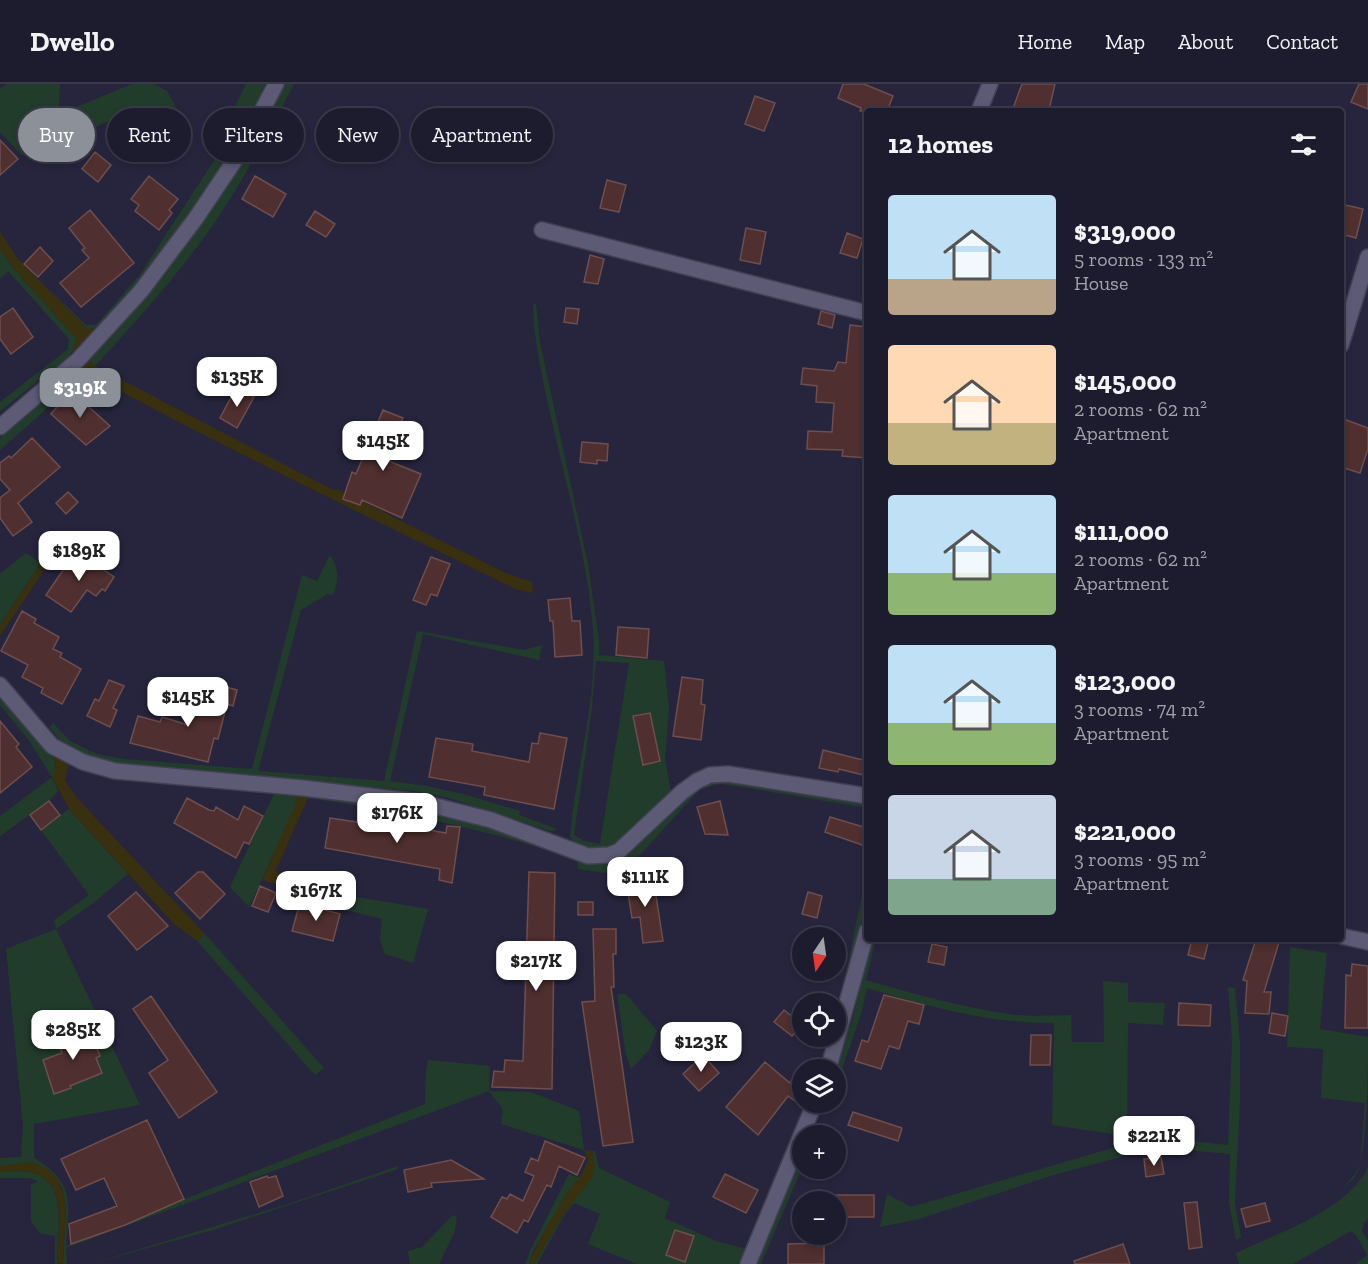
<!DOCTYPE html>
<html lang="en">
<head>
<meta charset="utf-8">
<style>
	body { margin:0; font-family:"Zilla Slab",serif; background:#2a293a; color:#f1f3f6; height:100vh; display:flex; flex-direction:column; font-size:22px; white-space:nowrap }
	* { box-sizing:border-box; margin:0 }
	p { font-size:20px; color:#a0a1aa }
	.icon { flex:none; width:33px; height:33px; fill:none; stroke:currentColor; stroke-width:2; stroke-linecap:round; stroke-linejoin:round }
	.map { position:relative; flex:1; overflow:hidden }
	.side { position:absolute; left:864px; top:24px; width:480px; height:834px; display:flex; flex-direction:column; background:#1d1c2e; border-radius:6px; box-shadow:0 3px 9px #0003,0 0 0 2px #3b3a4a }
	.side>* { flex:none }
	.guide { position:absolute; left:18px; top:24px; width:570px; height:54px; display:flex; gap:12px }
	.needle { width:39px; rotate:193deg }
	.controls { position:absolute; left:792px; top:843px; display:grid; gap:12px }
	.controls a { display:grid; place-items:center; width:54px; height:54px; border-radius:50%; background:#1d1c2e; box-shadow:0 3px 9px #0003,0 0 0 2px #3b3a4a; font-size:30px }
	.price { position:absolute; translate:-50% -51px; padding:0 14px; border-radius:12px; background:#fff; color:#222; font-size:20px; line-height:39px; filter:drop-shadow(0 2px 3px #0008) }
	.price::after { content:''; position:absolute; left:50%; top:36px; width:18px; height:14px; margin-left:-9px; background:inherit; clip-path:polygon(0 0,100% 0,50% 100%) }
	.price.active { background:#8c9099; color:#fff }
	ul { padding:0; list-style:none }
	li { display:flex; align-items:center; gap:18px; height:150px; padding:0 24px }
	li span { display:grid; place-items:center; flex:none; width:168px; height:120px; border-radius:6px; color:#555 }
	li>.icon { margin-inline-start:auto }
	span .icon { width:72px; height:72px; fill:#fffc; stroke-width:1 }
	li b { font-size:26px }
	h2 { display:flex; justify-content:space-between; align-items:center; height:72px; padding:0 24px; font-size:26px }
	.tag { padding:0 21px; border-radius:27px; background:#1d1c2e; box-shadow:0 3px 9px #0003,0 0 0 2px #3b3a4a; font-size:21px; line-height:54px }
	.tag.active { background:#8c9099; color:#fff }
	header { display:flex; align-items:center; gap:36px; box-sizing:border-box; height:84px; padding:0 30px; background:#1d1c2e; border-bottom:2px solid #3b3a4a }
	header strong { font-size:28px }
	nav { display:flex; gap:33px; margin-inline-start:auto; font-size:21px }
	.map>svg:first-child { display:block }
	.green { fill:#223c2c; fill-rule:evenodd }
	.sand { fill:#38300f }
	.building { fill:#4f2f2f; stroke:#6e4e4e; stroke-width:1.5 }
	.lines { fill:none; stroke-linecap:round; stroke-linejoin:round }
	.minor-casing { stroke:#413f53; stroke-width:18 }
	.tertiary-casing { stroke:#413f53; stroke-width:18 }
	.minor { stroke:#5c5a75; stroke-width:15 }
	.tertiary { stroke:#5c5a75; stroke-width:15 }
</style>
</head>
<body>
<header>
<strong>Dwello</strong>
<nav><a>Home</a><a>Map</a><a>About</a><a>Contact</a></nav>
</header>
<div class="map">
<svg width="1368" height="1180" viewBox="0 0 1368 1180">
	<rect width="100%" height="100%" fill="#27253d"/>
	<path class="green" d="M7,0H60L59,22L74,24L132,0H154L167,7L183,36L170,44L140,23L75,52L60,39L37,57L22,72L0,48V4Z
		M246,0H265C255,22 246,45 234,66C198,129 145,189 97,244L87,245L44,200L86,241H96L139,192L217,72L213,68Z
		M284,0H294C270,46 246,92 217,135C181,188 138,235 95,282L90,278L91,274C119,242 149,210 175,176C218,122 254,62 284,0Z
		M0,165L14,185L76,254V262L68,274L0,327V318L68,265L69,255L8,187L0,195Z
		M536,220L540,259L588,480L599,557V571L664,577L669,625L665,675L671,708C647,732 608,786 571,755L570,751C577,678 600,608 592,534C585,466 566,400 551,333C543,296 534,260 533,221ZM596,577L629,579L600,760L584,757L574,751L592,624Z
		M83,287L87,289L0,366V354L74,291Z
		M26,469L41,479L0,541V490Z
		M330,471C339,485 339,496 333,511L328,510L301,526L258,687L384,697L417,547L524,566L542,561L539,576L423,550L390,697L427,702L467,711L520,727L519,731L557,745L553,747L547,746L449,714L413,707L173,686L102,677L84,672L64,661L50,644L53,639L70,657L97,670L124,675L252,685L302,491L317,497Z
		M0,613L55,676V688L52,693L58,707L49,717L0,752V732L52,693L28,655L0,621Z
		M70,677L295,708L297,719L249,823L230,803L274,710L122,696L69,679Z
		M715,696H727L867,720V724L741,703L720,700L700,705L636,775L621,787L612,790L578,785V776C490,746 400,727 308,714V709L432,727L481,739L578,776L606,779L630,768L691,707Z
		M69,725L128,790L92,820L56,845L140,1021L34,1040V1074C77,1100 68,1118 66,1162L425,1020L426,986L428,976L490,982L489,1007L531,1008L579,1027L584,1066L501,1040L503,1026L489,1007L66,1164L67,1180H63L66,1124L62,1103L56,1094L16,1081L0,1082V1074L21,1073L23,1041L6,865L56,845L54,836L89,811L41,746Z
		M867,792V812L851,890L836,941C835,923 842,907 846,890C853,857 858,825 867,792Z
		M345,811L428,825L413,879L385,870L380,856L382,835L342,825Z
		M205,850L324,984L315,991L197,857Z
		M871,855H876L866,896C915,910 964,924 1015,931C1033,933 1053,931 1071,931L1072,958H1104L1103,897L1128,899V918L1165,919L1163,941L1128,939L1127,1052L1052,1041L1054,939C986,939 931,923 867,904L861,930L836,1002L835,986L853,934Z
		M1290,863L1327,869L1320,945L1368,953C1368,987 1368,1057 1358,1087C1355,1095 1349,1099 1343,1104L1355,1090L1360,1080L1365,1019L1321,1014L1323,965L1287,963Z
		M1228,903L1235,904L1240,960V1019L1235,1119L1241,1153L1236,1156L1229,1118L1230,1070L1164,1064L1150,1065L1057,1090L919,1135L880,1143L887,1110L911,1123L1143,1055L1164,1054L1228,1061L1232,955Z
		M617,910H626L657,947L649,966L631,985L626,971Z
		M592,1067H595L599,1084L670,1118L665,1134L716,1157L747,1165L741,1180H637L588,1160L600,1130L574,1119L565,1130L537,1180H534L564,1129L595,1082Z
		M802,1069V1084L761,1180H756Z
		M398,1082V1085L213,1146L90,1180L288,1120Z
		M1368,1083V1135L1364,1139L1362,1147L1368,1157V1180H1356L1367,1171L1356,1151L1351,1147L1293,1180H1239L1236,1169C1278,1149 1348,1126 1368,1083Z
		M0,1088C10,1088 23,1086 33,1089C69,1098 57,1152 57,1180H55V1152L40,1149L31,1137V1101L38,1097L29,1094H0Z
		M569,1090L576,1093L582,1092L534,1165L529,1180H525L531,1165Z
		M453,1131L457,1133L455,1147L439,1180H410L408,1167L422,1163Z"/>
	<path class="sand" d="M0,148L18,175L83,241L87,245L97,244L73,268L76,254L14,185L0,165Z
		M91,274L90,278L95,282L335,407L337,405L508,490L532,498L533,509L515,505C372,434 227,366 87,289L79,288Z
		M41,479L47,482L0,552V541Z
		M51,669L69,679L65,696L76,713L205,850L197,857L174,840L69,725L52,693L56,682Z
		M295,708L308,709V714L276,786C284,799 304,801 317,805L315,816L298,813L299,807L262,796L296,719Z
		M584,1066L592,1067L595,1082L593,1093L564,1129L534,1180H529C538,1157 551,1135 564,1114C574,1098 582,1094 588,1075Z
		M31,1078C80,1092 62,1143 63,1180L57,1179C58,1151 69,1098 33,1089C23,1086 10,1088 0,1088V1082Z"/>
	<path class="building" d="M843,0H864L893,12L887,27H860L861,24L838,14Z
		M1022,0H1055L1049,26L1036,23L1035,27H1012Z
		M1359,0H1368V25L1351,18Z
		M755,12L775,19L764,47L745,40Z
		M141,52L156,66L142,79L128,66Z
		M0,56L18,75L0,91Z
		M95,68L111,81L98,98L82,85Z
		M149,92L178,115L169,126L172,129L159,146L135,127L139,121L131,115Z
		M255,92L286,110L273,133L242,115Z
		M607,96L626,101L619,128L600,124Z
		M1341,120L1363,125L1356,154L1341,150Z
		M90,126L134,179L81,223L60,199L89,174L82,166L85,164L69,144Z
		M315,127L335,140L326,153L306,141Z
		M746,144L766,148L760,180L740,176Z
		M847,149L863,155L857,174L840,169Z
		M40,163L53,177L38,193L24,180Z
		M590,171L604,175L598,200L584,198Z
		M13,224L33,253L11,270L0,255V233Z
		M566,224L579,225L577,240L564,238Z
		M821,227L835,231L832,244L818,240Z
		M850,241L867,243V374L842,372L843,366L807,365L808,347L832,348L834,319L816,318L817,302L801,300L803,284L834,287L838,278L846,279Z
		M236,304L254,313L237,344L220,334Z
		M71,307L110,342L86,361L51,330Z
		M383,326L403,334L386,376L421,390L402,434L362,416L360,421L343,415L352,388L356,390Z
		M1341,334L1368,344V365L1360,389L1341,383Z
		M32,354L60,383L18,419L32,438L13,452L0,434V414L10,406L0,395V379L9,372L11,374Z
		M582,358L608,360L607,377L597,376V380L580,378Z
		M68,408L78,418L66,430L56,419Z
		M76,467L114,493L105,507L102,505L96,512L87,506L71,528L46,511Z
		M431,473L450,480L437,512L431,510L426,521L413,516Z
		M570,514L572,537H580L582,571L555,573L553,537H550L548,516Z
		M22,527L36,535L34,539L59,553L53,565L62,569L60,573L81,585L62,620L41,609L43,604L22,593L28,581L1,567Z
		M618,543L649,545L647,574L616,571Z
		M682,593L703,596L701,620L705,621L701,656L673,652Z
		M109,596L124,602L113,624L117,626L110,643L87,632L95,615L99,617Z
		M212,599L237,606L233,622L227,620L218,655L214,654L208,678L130,659L138,632L160,638L162,633L188,641L194,617L206,621Z
		M650,629L660,677L643,681L633,632Z
		M0,637L19,660L16,663L32,683L0,709Z
		M540,649L567,654L554,725L484,711L485,703L429,693L436,654L473,660L472,667L529,678L532,659L538,660Z
		M823,666L867,677V692L839,685L838,688L819,684Z
		M187,714L209,726L214,727L216,723L238,736L244,722L263,732L249,760L244,758L236,774L174,739Z
		M49,717L60,731L41,746L30,731Z
		M720,717L728,751L705,750L697,723Z
		M830,733L867,744L865,762L825,748Z
		M330,734L402,745V741L446,749L447,742L460,743L452,799L439,796L440,785L325,764Z
		M198,788H203L225,810L200,835L175,809Z
		M529,788L555,789L552,1005L492,1003L494,987L504,988L505,976L523,977Z
		M653,792L663,857L643,859L640,833L632,834L626,796Z
		M260,802L276,809L268,828L252,822Z
		M136,808L168,842L137,866L108,832Z
		M808,808L822,812L817,834L802,830Z
		M578,818H593V831H578Z
		M300,819L340,830L333,857L292,847Z
		M593,845H616V870H613L614,903H611L633,1058L603,1062L582,918L595,917Z
		M1192,855H1209L1204,875L1188,871Z
		M1256,855H1280L1264,908H1271L1269,930L1245,929L1247,897L1243,896Z
		M932,860L947,863L944,881L928,878Z
		M1352,880L1368,882V944H1345L1346,891L1351,892Z
		M884,911L924,921L919,940L908,937L899,965L889,962L881,985L855,977L862,956L868,958Z
		M151,912L217,1008L179,1034L149,989L168,976L133,925Z
		M1179,919L1211,921L1210,942L1178,941Z
		M784,926L802,940L792,952L774,938Z
		M1272,929L1288,932L1285,952L1269,949Z
		M88,943L100,972L96,974L102,989L70,1002L71,1004L54,1010L43,976L62,969L57,957Z
		M1031,951H1051L1050,981H1030Z
		M703,971L719,989L699,1007L683,990Z
		M765,978L790,999L791,997L802,1005V1022L788,1012L758,1051L726,1023Z
		M853,1028L902,1044L898,1057L848,1041Z
		M147,1036L184,1115L125,1141L71,1160L69,1140L117,1122L104,1094L76,1106L61,1075Z
		M545,1057L585,1074L577,1091L559,1082L551,1103L547,1101L528,1138L524,1136L517,1149L491,1133L502,1113L507,1115L510,1110L523,1117L534,1092L525,1088L531,1074L538,1077Z
		M1161,1073L1164,1090L1146,1093L1144,1075Z
		M451,1076L484,1095L431,1099L432,1103L408,1108L404,1086Z
		M725,1090L758,1106L746,1129L713,1113Z
		M267,1092L268,1094L276,1092L283,1112L259,1123L250,1098Z
		M836,1111H874V1133H836Z
		M1197,1118L1202,1163L1189,1165L1184,1119Z
		M1265,1119L1270,1137L1246,1143L1241,1125Z
		M675,1146L694,1152L685,1178L666,1171Z
		M824,1159V1180H788V1160Z
		M1123,1160L1130,1180H1075L1074,1177Z"/>
	<g class="lines">
		<g class="minor-casing">
			<path id="minor" d="M979,27L990,0
				M542,146L867,229
				M1341,261L1368,173
				M0,601L52,662L83,678L115,687L303,704L420,718L491,736L588,772L609,771L619,767L682,708L697,697L710,691L728,690L867,712
				M1341,852L1368,858
				M828,986L867,847
				M748,1180L815,1018"/>
		</g>
		<g class="tertiary-casing">
			<path id="tertiary" d="M0,343L78,276L141,207L196,134L239,70L276,0"/>
		</g>
		<use href="#minor" class="minor"/>
		<use href="#tertiary" class="tertiary"/>
	</g>
</svg>
<div class="controls">
<a><svg class="needle" viewBox="-14 -14 28 28"><path d="M0-13l5 13h-10z" fill="#e53935"/><path d="M0 13l5-13h-10z" fill="#a0a1aa"/></svg></a>
<a><svg class="icon" aria-label="locate" viewBox="0 0 24 24"><circle cx="12" cy="12" r="6"/><path d="M12 2v4M12 18v4M2 12h4M18 12h4"/></svg></a>
<a><svg class="icon" aria-label="layers" viewBox="0 0 24 24"><path d="M12 4l9 5-9 5-9-5zM3 14l9 5 9-5"/></svg></a>
<a>+</a>
<a>−</a>
</div>
<b class="price" style="left:237px;top:324px">$135K</b>
<b class="price active" style="left:80px;top:335px">$319K</b>
<b class="price" style="left:383px;top:388px">$145K</b>
<b class="price" style="left:79px;top:498px">$189K</b>
<b class="price" style="left:188px;top:644px">$145K</b>
<b class="price" style="left:397px;top:760px">$176K</b>
<b class="price" style="left:645px;top:824px">$111K</b>
<b class="price" style="left:316px;top:838px">$167K</b>
<b class="price" style="left:536px;top:908px">$217K</b>
<b class="price" style="left:73px;top:977px">$285K</b>
<b class="price" style="left:701px;top:989px">$123K</b>
<b class="price" style="left:1154px;top:1083px">$221K</b>
<div class="guide">
<a class="tag active">Buy</a>
<a class="tag">Rent</a>
<a class="tag">Filters</a>
<a class="tag">New</a>
<a class="tag">Apartment</a>
</div>
<section class="side">
<h2>12 homes<svg class="icon" aria-label="filters" viewBox="0 0 24 24"><path d="M4 7h16M4 17h16"/><circle cx="9" cy="7" r="2"/><circle cx="15" cy="17" r="2"/></svg></h2>
<ul>
<li><span style="background:linear-gradient(#bfe0f5 70%,#b9a48a 0)"><svg class="icon" aria-label="home" viewBox="0 0 24 24"><path d="M3 11l9-7 9 7M6 9v11h12V9"/></svg></span><div><b>$319,000</b><p>5 rooms · 133 m²</p><p>House</p></div></li>
<li><span style="background:linear-gradient(#ffd9b3 65%,#c2b280 0)"><svg class="icon" aria-label="home" viewBox="0 0 24 24"><path d="M3 11l9-7 9 7M6 9v11h12V9"/></svg></span><div><b>$145,000</b><p>2 rooms · 62 m²</p><p>Apartment</p></div></li>
<li><span style="background:linear-gradient(#bfe0f5 65%,#8fb573 0)"><svg class="icon" aria-label="home" viewBox="0 0 24 24"><path d="M3 11l9-7 9 7M6 9v11h12V9"/></svg></span><div><b>$111,000</b><p>2 rooms · 62 m²</p><p>Apartment</p></div></li>
<li><span style="background:linear-gradient(#bfe0f5 65%,#8fb573 0)"><svg class="icon" aria-label="home" viewBox="0 0 24 24"><path d="M3 11l9-7 9 7M6 9v11h12V9"/></svg></span><div><b>$123,000</b><p>3 rooms · 74 m²</p><p>Apartment</p></div></li>
<li><span style="background:linear-gradient(#c9d6e8 70%,#7fa58c 0)"><svg class="icon" aria-label="home" viewBox="0 0 24 24"><path d="M3 11l9-7 9 7M6 9v11h12V9"/></svg></span><div><b>$221,000</b><p>3 rooms · 95 m²</p><p>Apartment</p></div></li>
</ul>
</section>
</div>
</body>
</html>
